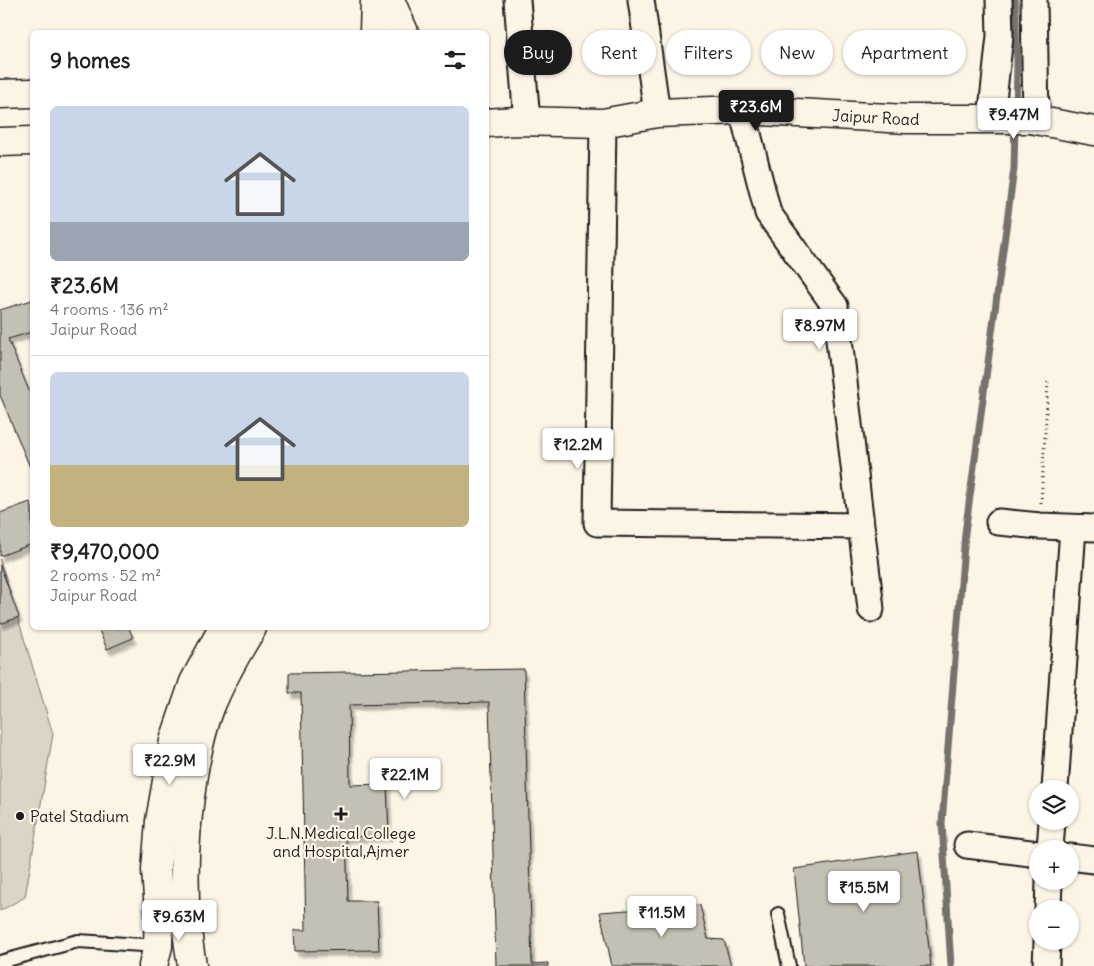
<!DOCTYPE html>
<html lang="en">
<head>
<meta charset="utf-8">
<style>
	body { margin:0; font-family:Delius,sans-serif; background:#f6f6f6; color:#222; height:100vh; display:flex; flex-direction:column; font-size:19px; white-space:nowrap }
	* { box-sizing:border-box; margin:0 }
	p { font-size:16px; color:#767676 }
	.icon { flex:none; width:28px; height:28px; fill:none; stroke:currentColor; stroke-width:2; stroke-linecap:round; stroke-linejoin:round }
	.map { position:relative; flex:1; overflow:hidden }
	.panel { position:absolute; left:30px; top:30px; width:459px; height:600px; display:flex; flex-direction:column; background:#fff; border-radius:8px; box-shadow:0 1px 4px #0004 }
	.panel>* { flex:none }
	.banner { position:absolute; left:504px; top:30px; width:475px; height:45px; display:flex; gap:10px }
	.tools { position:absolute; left:1029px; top:780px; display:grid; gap:10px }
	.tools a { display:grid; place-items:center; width:50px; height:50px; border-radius:50%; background:#fff; box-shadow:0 1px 4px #0004; font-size:25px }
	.price { position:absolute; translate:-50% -42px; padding:0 11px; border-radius:5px; background:#fff; color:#222; font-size:16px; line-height:32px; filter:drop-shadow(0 1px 2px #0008) }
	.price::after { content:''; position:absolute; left:50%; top:30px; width:15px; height:11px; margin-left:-8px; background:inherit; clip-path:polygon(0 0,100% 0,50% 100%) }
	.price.on { background:#1c1c1c; color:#fff }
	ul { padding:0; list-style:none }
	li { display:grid; align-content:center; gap:10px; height:265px; padding:0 20px }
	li+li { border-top:1px solid #e0e0e0 }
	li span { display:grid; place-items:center; height:155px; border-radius:8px; color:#555 }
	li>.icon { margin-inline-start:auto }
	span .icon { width:90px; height:90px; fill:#fffc; stroke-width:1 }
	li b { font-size:21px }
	h2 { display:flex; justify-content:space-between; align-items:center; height:60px; padding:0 20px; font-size:21px }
	.chip { padding:0 18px; border-radius:22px; background:#fff; box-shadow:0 1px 4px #0004; font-size:18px; line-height:45px }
	.chip.on { background:#1c1c1c; color:#fff }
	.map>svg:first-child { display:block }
	.green { fill:#dbd5c8; stroke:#7c7872 }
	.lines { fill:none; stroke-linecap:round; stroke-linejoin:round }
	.stream { stroke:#75726c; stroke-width:7 }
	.building { fill:#c4c0b3; stroke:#1c1c1c; filter:url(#shadow) }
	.lane-casing { stroke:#1c1c1c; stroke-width:16 }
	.street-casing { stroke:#1c1c1c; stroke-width:29 }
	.secondary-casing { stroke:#1c1c1c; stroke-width:31 }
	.path { stroke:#1c1c1c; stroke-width:3; stroke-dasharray:1 4; stroke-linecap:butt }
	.lane { stroke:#fcf5e5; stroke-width:12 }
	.street { stroke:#fcf5e5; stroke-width:25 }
	.secondary { stroke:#fcf5e5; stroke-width:28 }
	.poi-dot { fill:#1c1c1c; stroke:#fcf5e5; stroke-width:2 }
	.labels { text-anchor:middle; stroke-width:4.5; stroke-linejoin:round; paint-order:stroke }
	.street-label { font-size:16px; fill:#1c1c1c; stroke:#fcf5e5 }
	.poi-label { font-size:16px; fill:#1c1c1c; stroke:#fcf5e5; text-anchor:start }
</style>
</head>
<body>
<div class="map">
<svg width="1094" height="966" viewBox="0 0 1094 966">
	<defs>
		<filter id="shadow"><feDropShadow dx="3" dy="5.5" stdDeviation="1" flood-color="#0004"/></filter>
	</defs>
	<rect width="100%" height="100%" fill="#fcf5e5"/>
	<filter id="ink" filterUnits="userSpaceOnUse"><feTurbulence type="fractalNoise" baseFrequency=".02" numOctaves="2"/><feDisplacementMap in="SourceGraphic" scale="10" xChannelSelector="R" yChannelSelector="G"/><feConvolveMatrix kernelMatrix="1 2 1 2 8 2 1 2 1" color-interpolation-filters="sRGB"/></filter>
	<g filter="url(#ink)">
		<path class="green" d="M0,559L53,734L25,897L0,911Z"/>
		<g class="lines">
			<path class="stream" d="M1015,0L1017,64L1016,113
				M951,966L942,823L965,533L1014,169L1015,123"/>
		</g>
		<path class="building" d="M32,300V332L8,339L32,398V472L0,395V310Z
			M30,502L32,508V544L0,556V513Z
			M0,565L19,617L0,624Z
			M98,628H129L133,638L107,649Z
			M524,669L532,964L548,963V966H496L489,702L349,705L350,785L387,784L389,836L346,837L348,901H377L379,950L295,951L294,930H306L301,693H289V673Z
			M918,851L931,966H804L794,869Z
			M700,905L708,939L724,940L731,966H612L600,912Z"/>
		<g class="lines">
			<g class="lane-casing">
				<path id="lane" d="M778,914L789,966
					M0,962L78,941L158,946"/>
			</g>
			<g class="street-casing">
				<path id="street" d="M517,0L527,121
					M641,0L657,113
					M1034,0L1036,120
					M742,110L768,213L835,306L871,609
					M991,119L1000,36L999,0
					M603,123L597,523L861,526
					M999,522L1040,526L1094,528
					M1055,789L1073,528
					M967,845L1038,854
					M1050,849L1052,821
					M1070,857L1094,860
					M1048,909L1049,881
					M1046,966L1047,941"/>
			</g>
			<g class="secondary-casing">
				<g id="secondary">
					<path d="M390,0L404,32"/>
					<path d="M374,32L375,0"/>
					<path d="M0,94L32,93"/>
					<path id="s1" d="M486,123L515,121L603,123L657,113L742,110L907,119H1030L1094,131"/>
					<path d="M0,142L32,141"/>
					<path d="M153,966L158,946L159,912L156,870L160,821L174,741L194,682L223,628"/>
					<path d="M192,966C181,903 183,838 193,776C197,752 202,728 211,705C222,679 237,652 252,628"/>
				</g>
			</g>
			<path class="path" d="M1041,503L1048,382"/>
			<use href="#lane" class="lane"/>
			<use href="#street" class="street"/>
			<use href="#secondary" class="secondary"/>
		</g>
	</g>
	<g class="poi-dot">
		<path d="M338.5 806.5h5v5h5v5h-5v5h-5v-5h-5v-5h5z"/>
		<circle cx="20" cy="816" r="5"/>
	</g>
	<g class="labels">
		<g class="street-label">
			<text dy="6" stroke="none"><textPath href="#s1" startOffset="391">Jaipur Road</textPath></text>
		</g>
		<g class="poi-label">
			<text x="30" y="822">Patel Stadium</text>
			<text x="341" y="839" text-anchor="middle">J.L.N.Medical College<tspan x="341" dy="18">and Hospital,Ajmer</tspan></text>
		</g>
	</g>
</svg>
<div class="tools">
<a><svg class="icon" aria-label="layers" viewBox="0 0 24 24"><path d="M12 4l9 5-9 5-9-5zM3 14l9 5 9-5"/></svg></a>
<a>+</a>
<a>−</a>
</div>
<b class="price on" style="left:756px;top:132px">₹23.6M</b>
<b class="price" style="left:1014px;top:140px">₹9.47M</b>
<b class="price" style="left:820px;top:351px">₹8.97M</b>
<b class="price" style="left:578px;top:470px">₹12.2M</b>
<b class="price" style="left:170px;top:786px">₹22.9M</b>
<b class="price" style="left:405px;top:800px">₹22.1M</b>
<b class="price" style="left:864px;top:913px">₹15.5M</b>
<b class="price" style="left:662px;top:938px">₹11.5M</b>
<b class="price" style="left:179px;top:942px">₹9.63M</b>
<div class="banner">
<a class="chip on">Buy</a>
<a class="chip">Rent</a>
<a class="chip">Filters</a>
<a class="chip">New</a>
<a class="chip">Apartment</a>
</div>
<section class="panel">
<h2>9 homes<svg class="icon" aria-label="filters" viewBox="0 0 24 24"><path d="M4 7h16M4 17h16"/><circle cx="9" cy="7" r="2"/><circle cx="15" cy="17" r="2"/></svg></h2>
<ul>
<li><span style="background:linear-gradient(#c9d6e8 75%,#9aa5b1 0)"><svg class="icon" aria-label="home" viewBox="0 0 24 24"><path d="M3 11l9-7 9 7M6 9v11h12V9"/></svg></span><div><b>₹23.6M</b><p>4 rooms · 136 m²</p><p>Jaipur Road</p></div></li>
<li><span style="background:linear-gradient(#c9d6e8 60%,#c2b280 0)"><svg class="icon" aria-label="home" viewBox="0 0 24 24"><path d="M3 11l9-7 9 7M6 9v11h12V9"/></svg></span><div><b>₹9,470,000</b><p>2 rooms · 52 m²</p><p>Jaipur Road</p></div></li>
</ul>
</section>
</div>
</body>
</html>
